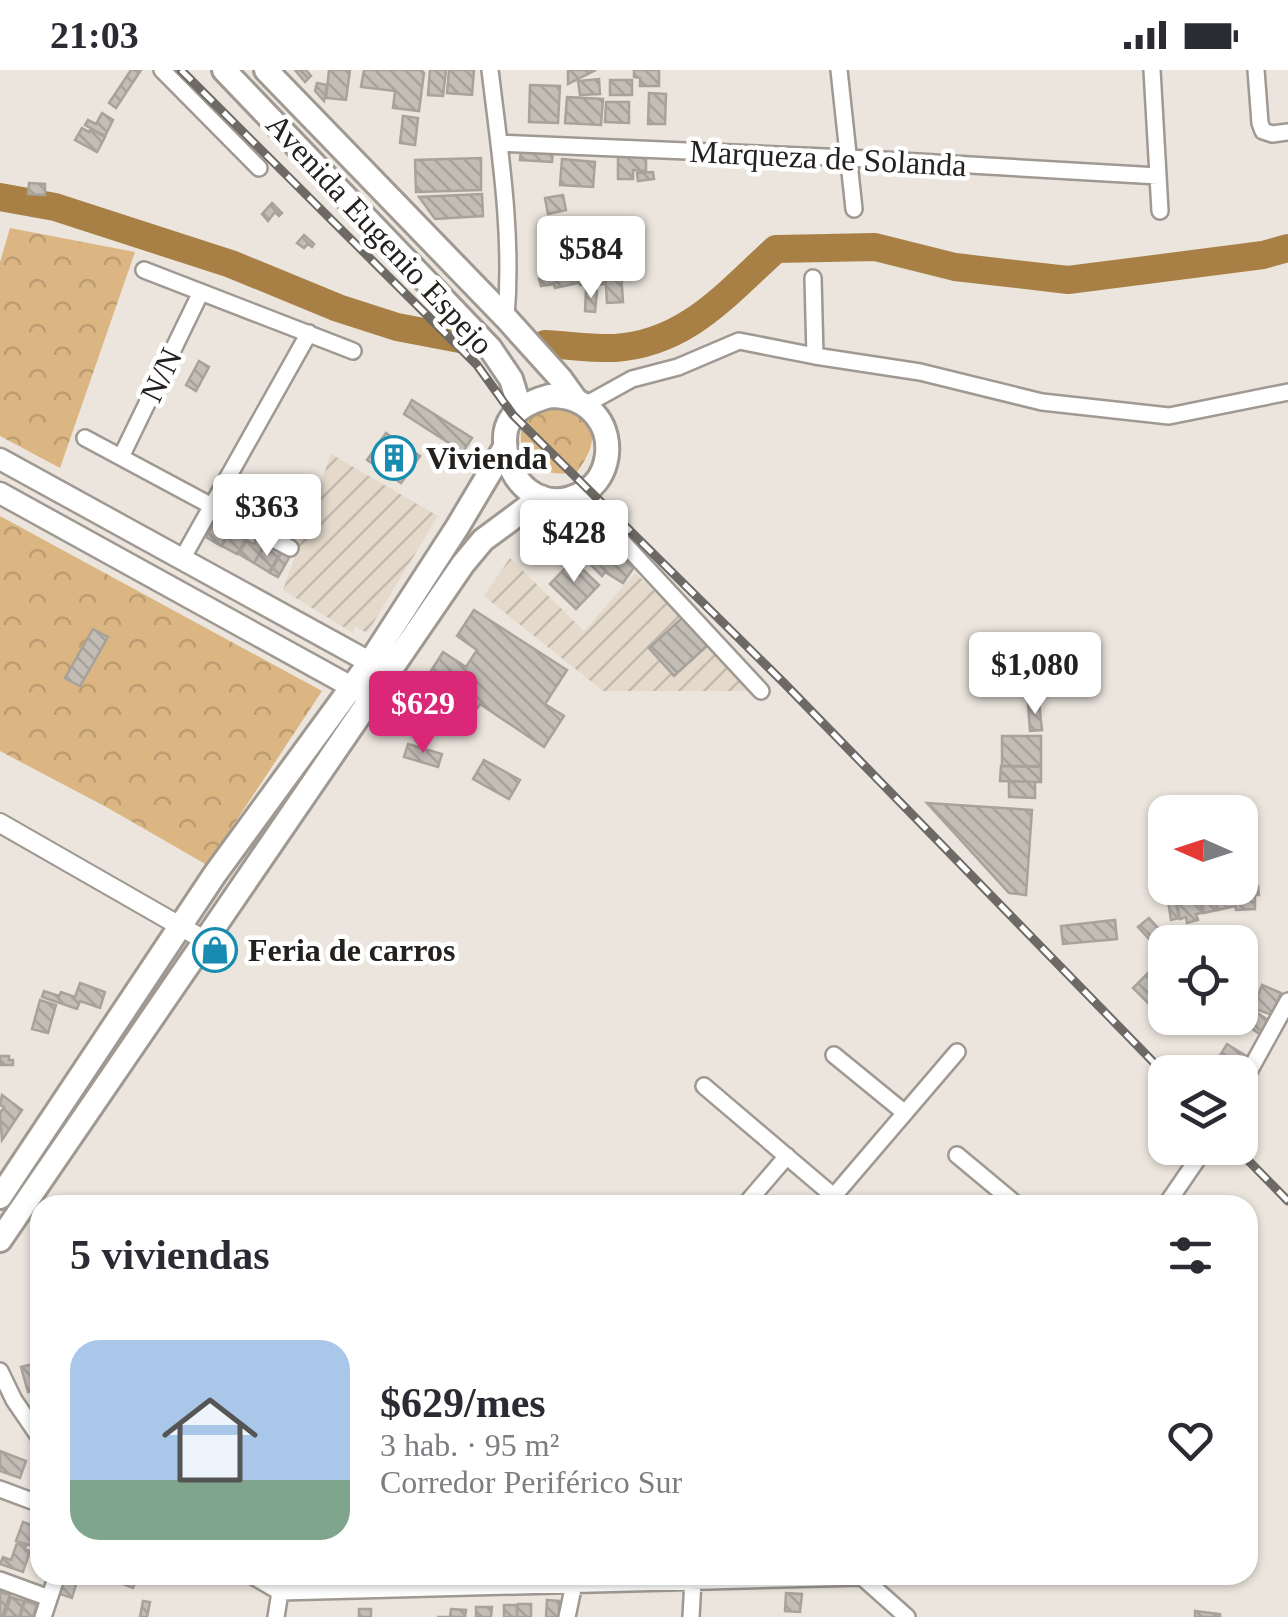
<!DOCTYPE html>
<html lang="es">
<head>
<meta charset="utf-8">
<style>
	body { margin:0; font-family:Georgia,serif; background:#f2f2f3; color:#2b2b33; height:100vh; display:flex; flex-direction:column; font-size:38px; white-space:nowrap }
	* { box-sizing:border-box; margin:0 }
	p { font-size:32px; color:#7c7c81 }
	.icon { flex:none; width:55px; height:55px; fill:none; stroke:currentColor; stroke-width:2; stroke-linecap:round; stroke-linejoin:round }
	.map { position:relative; flex:1; overflow:hidden }
	.drawer { position:absolute; left:30px; top:1125px; width:1228px; height:390px; display:flex; flex-direction:column; background:#fff; border-radius:30px; box-shadow:0 2px 8px #0004 }
	.drawer>* { flex:none }
	.needle { width:65px; rotate:273deg }
	.tools { position:absolute; left:1148px; top:725px; display:grid; gap:20px }
	.tools a { display:grid; place-items:center; width:110px; height:110px; border-radius:20px; background:#fff; box-shadow:0 2px 8px #0004; font-size:50px }
	.price { position:absolute; translate:-50% -85px; padding:0 22px; border-radius:10px; background:#fff; color:#222; font-size:32px; line-height:65px; filter:drop-shadow(0 2px 5px #0008) }
	.price::after { content:''; position:absolute; left:50%; top:60px; width:30px; height:22px; margin-left:-15px; background:inherit; clip-path:polygon(0 0,100% 0,50% 100%) }
	.price.active { background:#db2777; color:#fff }
	ul { padding:0; list-style:none }
	li { display:flex; align-items:center; gap:30px; height:250px; padding:0 40px }
	li span { display:grid; place-items:center; flex:none; width:280px; height:200px; border-radius:30px; color:#555 }
	li>.icon { margin-inline-start:auto }
	span .icon { width:120px; height:120px; fill:#fffc; stroke-width:1 }
	li b { font-size:42px }
	h2 { display:flex; justify-content:space-between; align-items:center; height:120px; padding:0 40px; font-size:42px }
	.status { display:flex; justify-content:space-between; align-items:center; height:70px; padding:0 50px; background:#fff; direction:ltr }
	.status svg { height:28px; fill:currentColor }
	.map>svg:first-child { display:block }
	.industrial { fill:url(#industrial-furrows) }
	.forest { fill:url(#forest-crowns) }
	.lines { fill:none; stroke-linecap:round; stroke-linejoin:round }
	.river { stroke:#a88045; stroke-width:28 }
	.building { fill:url(#building-back-hatch); stroke:#a8a29b; stroke-width:2.5 }
	.minor-casing { stroke:#9f9992; stroke-width:20 }
	.tertiary-casing { stroke:#9f9992; stroke-width:22 }
	.secondary-casing { stroke:#9f9992; stroke-width:25 }
	.primary-casing { stroke:#9f9992; stroke-width:28 }
	.minor { stroke:#fff; stroke-width:15 }
	.tertiary { stroke:#fff; stroke-width:18 }
	.secondary { stroke:#fff; stroke-width:20 }
	.primary { stroke:#fff; stroke-width:22 }
	.rail-casing { stroke:#6d6965; stroke-width:9 }
	.rail { stroke:#fff; stroke-width:5; stroke-dasharray:15; stroke-linecap:butt }
	.labels { text-anchor:middle; stroke-width:9; stroke-linejoin:round; paint-order:stroke }
	.street-label { font-size:32px; fill:#23201e; stroke:#fff }
	.poi-label { font-size:32px; font-weight:bold; fill:#23201e; stroke:#fff; text-anchor:start }
</style>
</head>
<body>
<div class="status"><b>21:03</b><svg viewBox="0 0 49 12"><path d="M0 12V9h3v3zM5 12V6h3v6zM10 12V3h3v9zM15 12V0h3v12zM26 1h20v11H26zM47 4h2v5h-2z"/></svg></div>
<div class="map">
<svg width="1288" height="1547" viewBox="0 0 1288 1547">
	<defs>
		<pattern id="industrial-furrows" width="10" height="10" patternUnits="userSpaceOnUse" patternTransform="scale(2.5)"><rect width="10" height="10" fill="#e4d9cb"/><path d="M-1 1l2-2M0 10L10 0M9 11l2-2" fill="none" stroke="#c3baae"/></pattern>
		<pattern id="forest-crowns" width="20" height="18" patternUnits="userSpaceOnUse" patternTransform="scale(2.5)"><rect width="20" height="18" fill="#dbb682"/><path d="M2 6a3 3 0 1 1 6 0M12 15a3 3 0 1 1 6 0" fill="none" stroke="#bc9c70"/></pattern>
		<pattern id="building-back-hatch" width="6" height="6" patternUnits="userSpaceOnUse" patternTransform="scale(2.5)"><rect width="6" height="6" fill="#c2bdb5"/><path d="M-1 5l2 2M0 0l6 6M5-1l2 2" fill="none" stroke="#a6a29b"/></pattern>
	</defs>
	<rect width="100%" height="100%" fill="#ebe5dd"/>
	<path class="industrial" d="M331,384L438,446L367,563L355,556L353,563L283,520Z
		M510,488L584,561L635,503L761,621H603L484,526Z"/>
	<path class="forest" d="M10,158L135,182L60,398L0,366V192Z
		M563,334C599,351 599,372 577,402C549,408 518,397 521,363C522,354 524,346 531,341C539,335 554,336 563,334Z
		M0,446L322,621L207,795L108,738L0,681Z"/>
	<g class="lines">
		<path class="river" d="M0,127L55,137L231,194L338,238L397,257L460,269
			M545,274C568,275 592,279 615,278C687,273 726,224 776,179L875,177L955,197L1068,210L1263,185L1288,178"/>
	</g>
	<path class="building" d="M131,0H141L116,38L109,33Z
		M295,0H306L311,6L305,12Z
		M329,0H350L346,30L326,28Z
		M364,0H421L424,3L419,41L393,38L395,21L361,17Z
		M430,0H446L443,26L428,25Z
		M449,0H474L472,25L447,23Z
		M568,0H596L568,14Z
		M634,0H659V16H640V8L634,7Z
		M599,9L600,24L580,25L578,11Z
		M610,10H632V25H610Z
		M317,13L327,15L324,31L315,21Z
		M530,15L560,16L558,53L529,52Z
		M649,23L666,24L665,54H648Z
		M567,27L603,29L601,55L565,53Z
		M606,32H629V53L605,52Z
		M102,43L113,50L105,66L85,55L88,50L96,54Z
		M403,46L418,48L415,75L400,73Z
		M82,58L89,62L91,59L105,67L97,82L75,70Z
		M521,78L553,81L552,92L520,90Z
		M618,84L646,85V101L633,100V109H618Z
		M481,88V120L416,122L415,90Z
		M562,89L595,92L593,117L560,115Z
		M653,102L654,109L638,111L637,103Z
		M29,113L45,114V125L28,124Z
		M482,124L483,146L435,149L419,127Z
		M563,125L566,140L548,144L545,128Z
		M272,133L282,143L279,146L275,142L268,151L262,144Z
		M304,165L314,174L312,177L308,174L304,178L297,173Z
		M602,198L603,214L580,215L579,199Z
		M576,202L578,213L555,218L554,214L541,216L539,209Z
		M621,202L623,232L607,233L605,203Z
		M586,220L597,221L595,242L585,241Z
		M199,291L209,297L196,321L186,315Z
		M412,330L472,368L463,382L404,344Z
		M386,363L420,386L401,413L367,390Z
		M224,451L232,456L221,476L206,467L214,453L221,457Z
		M241,459L249,464L237,484L222,476L230,461L238,465Z
		M601,461L634,497L623,513L605,502L602,506L580,484Z
		M257,468L265,473L254,493L239,484L247,470L254,474Z
		M273,477L281,482L269,502L254,493L263,478L270,483Z
		M282,482L290,486L278,507L270,503Z
		M573,490L599,515L576,539L550,514Z
		M474,540L567,600L545,634L564,646L544,677L480,634L461,662L413,629L443,582L466,597L477,580L457,566Z
		M682,548L707,576L674,606L649,578Z
		M93,559L108,567L80,616L65,608Z
		M1004,596H1022V613H1005Z
		M1023,596H1035V620H1023Z
		M1039,632L1042,660L1030,661L1028,633Z
		M1002,666H1041V696H1002Z
		M408,674L442,684L438,697L404,687Z
		M484,690L520,710L509,729L473,709Z
		M1001,696L1041,697V712L1000,711Z
		M1009,711L1035,712V728L1009,727Z
		M927,733L1032,740L1026,825L1009,823Z
		M1258,816L1259,825H1255V839L1236,840L1235,818Z
		M1224,818L1225,821L1231,819L1235,836L1218,840L1213,820Z
		M1213,820L1217,840L1204,843L1200,823Z
		M1198,824L1202,843L1196,844L1198,850L1187,853L1186,847L1180,849L1176,828Z
		M1175,829L1179,848L1171,850L1168,831Z
		M1149,848L1160,860L1149,869L1138,857Z
		M1115,850L1117,869L1063,874L1061,856Z
		M1149,902L1165,919V929L1155,940L1133,918Z
		M80,913L105,922L100,938L80,931L77,939L42,927L44,921L59,926L61,922L75,927Z
		M1262,915L1281,923L1272,945L1253,938Z
		M40,930L56,935L48,963L32,959Z
		M1253,940L1271,952L1262,966L1244,953Z
		M1227,974L1251,989L1240,1002H1210Z
		M0,986H9V990H13V995H0Z
		M2,1025L22,1040L2,1070L0,1043L4,1037L0,1035Z
		M37,1293L40,1302V1319L28,1322L21,1297Z
		M0,1381L26,1391L20,1408L0,1401Z
		M23,1452L40,1458L39,1470L35,1468L32,1476L16,1471Z
		M17,1473L26,1476L25,1479L30,1481L23,1502L0,1494L3,1487L11,1490Z
		M63,1505H79L72,1528L57,1523Z
		M110,1505H138L133,1518L109,1509Z
		M289,1505H321L319,1514Z
		M0,1522L10,1525L2,1547H0Z
		M786,1523L802,1524L800,1542L785,1541Z
		M11,1527L24,1531L19,1547H4Z
		M547,1530L559,1531V1547H546Z
		M25,1531L37,1535L33,1547H20Z
		M143,1531L150,1532L147,1547H140Z
		M518,1534H531V1547H517Z
		M504,1535H517V1547H504Z
		M476,1537H492L491,1547H476Z
		M359,1539H371V1547H359Z
		M451,1539L466,1540L465,1547H437H450Z
		M1195,1541L1220,1544V1547H1195Z"/>
	<g class="lines">
		<g class="minor-casing">
			<path id="minor" d="M162,0L259,98
				M490,0C500,83 513,164 506,248
				M839,0L854,139
				M1152,0L1160,141
				M1256,0L1260,53L1263,61L1272,64L1288,62
				M499,73L849,88L1158,106
				M144,200L353,281
				M813,208L815,286
				M585,335L632,309L678,297L739,271L815,286L920,302L1042,332L1169,346L1288,322
				M85,368L290,478
				M121,387L201,222
				M578,424L761,621
				M182,489L309,263
				M834,985L905,1043
				M704,1016L844,1135
				M1240,1018L1288,931
				M957,1085L1017,1135
				M833,1127L957,982
				M745,1135L787,1086
				M1166,1135L1205,1078
				M0,1301L14,1330L40,1368
				M0,1419L40,1434
				M251,1505L280,1522L862,1507L907,1547
				M0,1510L49,1528
				M43,1547L57,1505
				M276,1547L280,1522
				M567,1547L574,1514
				M691,1547L693,1510"/>
		</g>
		<g class="tertiary-casing">
			<path id="tertiary" d="M0,753L206,871"/>
		</g>
		<g class="secondary-casing">
			<path id="secondary" d="M0,389L382,599
				M0,423L366,625"/>
		</g>
		<g class="primary-casing">
			<path id="primary" d="M224,0L490,278L511,309L520,338
				M266,0L506,248L560,308L575,329
				M550,326C569,326 585,331 597,347C614,369 610,407 584,422C543,446 506,413 505,371C504,343 527,332 550,326Z
				M0,1127L215,804L370,592L458,456L505,377
				M0,1170L463,494L483,470L541,427"/>
		</g>
		<use href="#minor" class="minor"/>
		<use href="#tertiary" class="tertiary"/>
		<use href="#secondary" class="secondary"/>
		<use href="#primary" class="primary"/>
		<g class="rail-casing">
			<path id="rail" d="M181,0L477,295L513,345L783,612L1165,1004
				M1236,1078L1288,1131"/>
		</g>
		<use href="#rail" class="rail"/>
	</g>
	<defs>
		<g id="building-ring" transform="scale(2.25)"><circle r="9.5" fill="#fff" stroke="#178cb0" stroke-width="1.5"/><path d="M-4-6H4V6H1V3H-1V6H-4ZM-2.5-4.3h1.7v1.8h-1.7ZM.8-4.3h1.7v1.8H.8ZM-2.5-1h1.7V.8h-1.7ZM.8-1h1.7V.8H.8Z" fill="#178cb0"/></g>
		<g id="shop-ring" transform="scale(2.25)"><circle r="9.5" fill="#fff" stroke="#178cb0" stroke-width="1.5"/><path d="M-5-2.5h2.3a2.7 3.5 0 0 1 5.4 0H5L5.5 6h-11ZM-1.5-2.5h3a1.5 2.3 0 0 0-3 0Z" fill="#178cb0"/></g>
	</defs>
	<g fill-rule="evenodd">
		<use href="#building-ring" x="394" y="388"/>
		<use href="#shop-ring" x="215" y="880"/>
	</g>
	<g class="labels">
		<g class="street-label">
			<text transform="translate(828 88) rotate(3)" y="11">Marqueza de Solanda</text>
			<text transform="translate(380 164) rotate(47)" y="11">Avenida Eugenio Espejo</text>
			<text transform="translate(161 305) rotate(-64)" y="11">N/N</text>
		</g>
		<g class="poi-label">
			<text x="426" y="399">Vivienda</text>
			<text x="248" y="891">Feria de carros</text>
		</g>
	</g>
</svg>
<div class="tools">
<a><svg class="needle" viewBox="-14 -14 28 28"><path d="M0-13l5 13h-10z" fill="#e53935"/><path d="M0 13l5-13h-10z" fill="#7c7c81"/></svg></a>
<a><svg class="icon" aria-label="locate" viewBox="0 0 24 24"><circle cx="12" cy="12" r="6"/><path d="M12 2v4M12 18v4M2 12h4M18 12h4"/></svg></a>
<a><svg class="icon" aria-label="layers" viewBox="0 0 24 24"><path d="M12 4l9 5-9 5-9-5zM3 14l9 5 9-5"/></svg></a>
</div>
<b class="price" style="left:591px;top:231px">$584</b>
<b class="price" style="left:267px;top:489px">$363</b>
<b class="price" style="left:574px;top:515px">$428</b>
<b class="price" style="left:1035px;top:647px">$1,080</b>
<b class="price active" style="left:423px;top:686px">$629</b>
<section class="drawer">
<h2>5 viviendas<svg class="icon" aria-label="filters" viewBox="0 0 24 24"><path d="M4 7h16M4 17h16"/><circle cx="9" cy="7" r="2"/><circle cx="15" cy="17" r="2"/></svg></h2>
<ul>
<li><span style="background:linear-gradient(#a9c7e8 70%,#7fa58c 0)"><svg class="icon" aria-label="home" viewBox="0 0 24 24"><path d="M3 11l9-7 9 7M6 9v11h12V9"/></svg></span><div><b>$629/mes</b><p>3 hab. · 95 m²</p><p>Corredor Periférico Sur</p></div><svg class="icon" aria-label="heart" viewBox="0 0 24 24"><path d="M12 20l-8-8c-3-5 5-10 8-4 3-6 11-1 8 4z"/></svg></li>
</ul>
</section>
</div>
</body>
</html>
